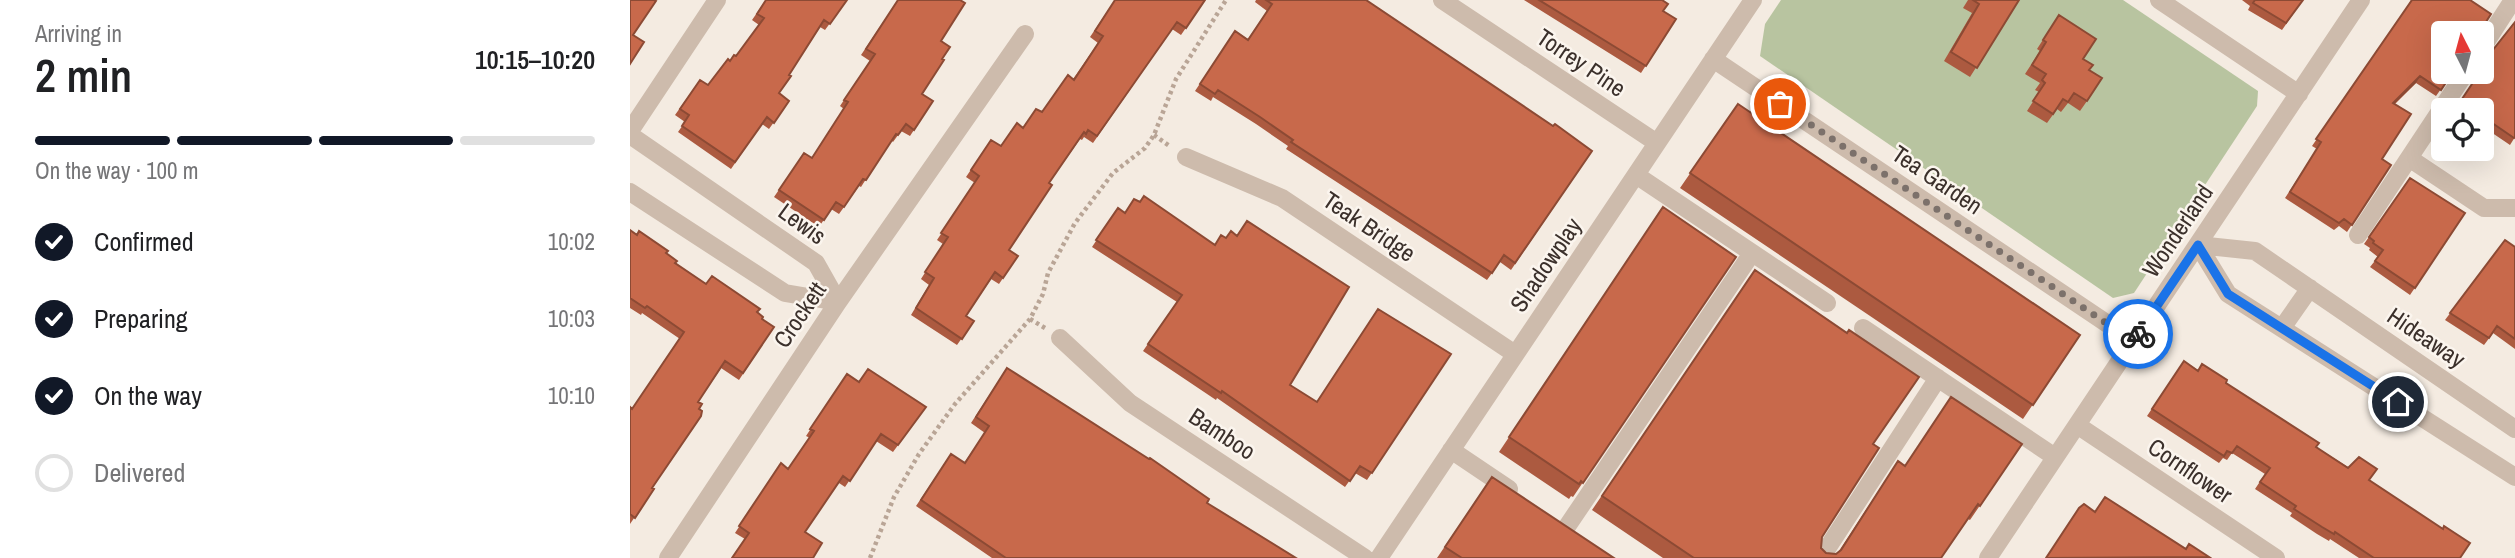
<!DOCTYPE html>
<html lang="en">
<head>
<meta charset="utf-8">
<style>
	:root { --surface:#fff; --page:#f6f6f6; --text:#202124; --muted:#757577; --line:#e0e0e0; --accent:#111827 }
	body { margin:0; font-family:"Archivo Narrow",sans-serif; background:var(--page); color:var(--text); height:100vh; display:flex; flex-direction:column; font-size:26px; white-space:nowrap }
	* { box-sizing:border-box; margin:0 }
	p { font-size:23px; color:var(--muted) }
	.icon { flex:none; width:38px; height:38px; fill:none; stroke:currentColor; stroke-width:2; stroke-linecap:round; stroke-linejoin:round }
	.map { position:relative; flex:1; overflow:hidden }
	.panel { display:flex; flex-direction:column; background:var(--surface); width:630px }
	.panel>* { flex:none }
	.needle { width:46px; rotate:354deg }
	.controls { position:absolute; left:1801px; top:21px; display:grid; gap:14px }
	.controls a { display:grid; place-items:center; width:63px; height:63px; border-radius:7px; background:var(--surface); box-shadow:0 7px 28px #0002; font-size:35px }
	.pin { position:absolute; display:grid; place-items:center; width:60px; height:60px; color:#fff; margin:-30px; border:4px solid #fff; border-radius:50%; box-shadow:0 2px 7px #0007 }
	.courier { position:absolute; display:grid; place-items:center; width:70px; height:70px; margin:-35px; border:5px solid #1a73e8; border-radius:50%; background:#fff; color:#222; box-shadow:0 2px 9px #0007 }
	.head em { font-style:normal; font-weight:600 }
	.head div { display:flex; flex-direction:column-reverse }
	.head { display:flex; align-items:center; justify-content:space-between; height:119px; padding:0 35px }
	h1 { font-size:46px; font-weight:600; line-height:52px }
	.bar { display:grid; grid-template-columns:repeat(4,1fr); gap:10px 7px; align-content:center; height:84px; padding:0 35px }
	.bar i { height:9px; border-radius:5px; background:var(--line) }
	.bar .active { background:var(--accent) }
	.bar p { grid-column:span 4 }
	ol { padding:0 35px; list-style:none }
	li { display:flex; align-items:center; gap:21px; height:77px }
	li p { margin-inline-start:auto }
	li .icon { padding:7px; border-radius:50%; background:var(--accent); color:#fff; stroke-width:4 }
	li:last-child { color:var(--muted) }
	li i { width:38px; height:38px; border:4px solid var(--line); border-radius:50% }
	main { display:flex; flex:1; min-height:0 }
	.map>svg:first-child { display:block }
	.green { fill:#b8c4a0 }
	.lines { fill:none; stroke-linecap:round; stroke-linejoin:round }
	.path { stroke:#b9a596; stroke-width:4.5; stroke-dasharray:3.5 3.5; stroke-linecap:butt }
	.minor { stroke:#cdbbac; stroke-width:18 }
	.wall { fill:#ac5a40 }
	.shaded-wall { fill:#8c4a34 }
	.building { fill:#c8694b; stroke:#8c4a34; stroke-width:2 }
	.done { stroke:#7c716b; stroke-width:7; stroke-dasharray:0 12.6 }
	.route { stroke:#1a73e8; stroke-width:9 }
	.labels { text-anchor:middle; stroke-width:5; stroke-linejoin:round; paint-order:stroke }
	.street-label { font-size:24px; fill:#3b302b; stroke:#fbf5ee }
</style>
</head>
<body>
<main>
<section class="panel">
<div class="head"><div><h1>2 min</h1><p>Arriving in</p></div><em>10:15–10:20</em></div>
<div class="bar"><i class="active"></i><i class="active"></i><i class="active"></i><i></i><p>On the way · 100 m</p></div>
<ol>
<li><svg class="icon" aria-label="check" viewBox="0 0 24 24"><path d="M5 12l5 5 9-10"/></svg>Confirmed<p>10:02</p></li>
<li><svg class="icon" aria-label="check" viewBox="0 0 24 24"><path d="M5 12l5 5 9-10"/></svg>Preparing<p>10:03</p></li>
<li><svg class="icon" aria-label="check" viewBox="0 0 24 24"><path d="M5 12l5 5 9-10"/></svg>On the way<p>10:10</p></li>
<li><i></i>Delivered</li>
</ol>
</section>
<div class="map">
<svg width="1885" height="558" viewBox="0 0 1885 558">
	<rect width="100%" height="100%" fill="#f4ebe1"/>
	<path class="green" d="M1151,0h342l135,91 -1,15 -123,187 -21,5 -353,-242 5,-32z"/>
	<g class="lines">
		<path class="path" d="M524,135l17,12
			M400,319l15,9
			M240,558l24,-61 25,-43 36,-50 75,-85 13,-25 5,-21 27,-50 38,-50 32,-25 9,-13 22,-56 50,-79"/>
		<path class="minor" d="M812,0l215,143
			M1529,0l140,94
			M1852,48l31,-48
			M1083,59l420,282
			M0,131l87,-131
			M0,135l186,128 22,39
			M556,157l96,41 233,156
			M1779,158l75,50h31
			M1006,175l191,128
			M0,192l155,101 53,9
			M1728,235l108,-163
			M1568,245l30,49 287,183
			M1568,245l57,6 260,178
			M1233,328l192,129
			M1652,328l28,-40
			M430,338l70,65 235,155
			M1447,425l199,133
			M821,450l58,39
			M936,528l186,-275
			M38,558l170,-256 187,-268
			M749,558l374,-558
			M1191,558l117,-180
			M1358,558l373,-558"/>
	</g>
	<path class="wall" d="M136,0h81l-22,30 -5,-3 -31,48 -10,18 10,8 -20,28 -7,-5 -31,45 -53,-37 7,-10 -10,-7 25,-35 8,5 22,-24 6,-5 23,-31 -7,-5z
		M268,0l43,41 1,18 -20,35 11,7 -23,35 -9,-5 -8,11 -2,-2 -30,47 -2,-1 -20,28 -8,-5 -12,18 -45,-30 30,-44 8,5 32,-49 -4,-3 30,-45 -9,-6z
		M485,0h90l-24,35 -9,-6 -79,114 -9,-6 -2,3 -2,-1 -31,44 -40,67 9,6 -19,28 -8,-5 -25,37 8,5 -17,24 -46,-30 18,-30 -8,-6 22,-35 -6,-4 38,-57 -9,-6 25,-37 10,6 41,-34 31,-33 25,-36 -8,-6z
		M626,0h110l187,126 39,25 -81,119 -11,-8 -13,18 -201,-131 2,-3 -32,-22 -43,-27 -2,4 -16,-10 40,-60 13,8 19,-28 -12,-9z
		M894,0h138l1,11 13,8 -35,54z
		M1338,0h51l-49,77 -26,-16 28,-48 -9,-5z
		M1612,0h61l-21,30 -34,-20 2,-4z
		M1781,0h59l-17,72 -17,24 -20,-13 -21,21 -13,55 9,6 -44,67 -8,-6 -5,4 -49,-32 32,-49 -5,-3 94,-136z
		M1429,15l30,55 -2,31 -7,10 -12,-8 -7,9 -4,-3 -10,14 -20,-12 12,-19 -4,-2 5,-7 -15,-9 15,-23 -3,-2z
		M1846,72h6l33,65 -5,8 -28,-19v-16h-25l-2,-1 21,-31z
		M1108,104l342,231 -57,84 -343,-231z
		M1780,178l55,35 -55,82 -40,-28 8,-10 -9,-7 1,-2 -6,-4z
		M1033,207l73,50 -163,240 -2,-1 -2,3 -70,-47z
		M488,208l172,177 27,17 134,-48 -84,126 -12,-7 -10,14 -128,-89 -1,2 -73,-49 34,-49 -85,-55z
		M0,230l36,23 9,10 31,21 51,28 5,7 12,8 -35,53 -18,-12 -23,34 -46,86 2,1 -24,35v-117l2,2 48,-70 -38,-26 -1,2 -11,-7z
		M1875,240l10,7v102l-22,-16 -9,12 -39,-25z
		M1125,270l118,174 -51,93 -1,11 5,5 10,1 3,-3 59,-90 7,5 117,-22 -52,76 -2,-1 -27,39h-278l-71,-48z
		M1554,361l14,9 28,13 90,64 53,33 91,78h-101l-29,-19 -1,2 -12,-7 -27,-18 2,-3 -37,-24 10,-15 -33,-21 -5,7 -4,-2 -4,5 -72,-47z
		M377,368l200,135 89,55h-304l-76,-52 35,-52 13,9 21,-30 -14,-10z
		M217,374l12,8 67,25 -33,45 -17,-11 -31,46 -6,-4 -94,56 -10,-6 46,-70 7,6 22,-31 -4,-2z
		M862,477l122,81h-177z"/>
	<path class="shaded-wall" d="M1790,76l-4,7 -28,27 5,-7z"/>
	<path class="building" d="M0,0h24l2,1 -23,34 11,7 -14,22z
		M136,0h81l-17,24 -6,-4 -35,55 2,1 -12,17 10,8 -15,22 -7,-6 -32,45 -53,-36 7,-11 -9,-6 20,-29 8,5 20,-26 2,2 4,-6 2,1 28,-38 -7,-4z
		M268,0h62l5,3 -24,38 9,6 -8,12 2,1 -22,34 11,7 -19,29 -8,-6 -8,11 -2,-1 -30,46 -3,-1 -19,28 -8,-5 -12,18 -45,-30 25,-37 8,5 36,-56 -4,-2 31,-46 -9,-5z
		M485,0h90l-19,28 -9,-6 -80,114 -9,-6 -2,4 -2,-2 -35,51 3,2 -43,65 9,6 -15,22 -8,-6 -29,44 8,5 -12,18 -46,-31 18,-30 -9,-6 23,-35 -7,-4 38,-57 -8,-6 20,-30 10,6 16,-23 6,5 13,-19 6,3 26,-37 6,5 29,-44 -8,-5z
		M636,0h100l187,126 2,-2 37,27 -77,112 -11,-8 -12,18 -201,-131 2,-2 -33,-23 -42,-27 -3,4 -15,-10 35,-53 13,9 24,-36z
		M909,0h123l6,4 -5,7 13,8 -30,47z
		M1343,0h46l-42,68 -26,-16 28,-48z
		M1625,0h48l-17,23 -33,-20z
		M1782,0h58l21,14 -12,19h-36v39h10l-12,18 -21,-14 -27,27 18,11 -29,45 9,6 -39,60 -8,-6 -5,4 -49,-31 31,-50 -5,-3z
		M1429,15l37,24 -13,20 10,6 -4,5 13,8 -15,23 -13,-8 -6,9 -5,-3 -10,15 -20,-13 12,-18 -3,-3 4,-6 -14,-9 14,-23 -3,-2z
		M1885,22v115l-1,1 -32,-22v-6h-10l-12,-8 20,-30h2v-21h10z
		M1108,104l342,231 -47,70 -343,-232z
		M1780,178l55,35 -50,75 -40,-27 8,-11 -10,-7 1,-2 -5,-4z
		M514,196l71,49 6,-10 5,3 5,-7 6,5 10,-15 102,66 -59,98 27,17 61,-93 73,45 -79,119 -12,-7 -10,15 -128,-90 -1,2 -73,-49 34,-49 -86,-55 22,-32 7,5 9,-14 6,3z
		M1033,207l73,50 -153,226 -2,-2 -2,3 -70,-47z
		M0,230l7,5 2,-4 29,20 -2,2 11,8 -2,2 31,21 6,-8 48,33 -3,3 6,5 -1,2 12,8 -31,46 -18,-12 -27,41 4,2 -3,5 3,2 -1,5 -49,72 2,1 -19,29 -5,-4v-107l2,2 52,-77 -37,-26 -2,2 -15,-10z
		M1875,240l10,7v92l-18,-13 -8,12 -39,-25z
		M1125,270l92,63 2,-3 70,47 -46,67 6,4 -57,89 -1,11 5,5 10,1 5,-4 57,-89 7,5 46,-69 71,47 -42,62 -2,-2 -37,54h-247l-92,-62z
		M1554,361l14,10 4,-7 25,16 -1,3 93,60 -3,4 32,21 11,-11 18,12 -8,11 74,49 1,-3 26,17 -10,15h-86l-39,-26 -1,2 -12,-7 -28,-18 2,-3 -36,-24 10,-14 -33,-22 -5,7 -5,-2 -3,5 -72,-47z
		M377,368l142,91 1,-1 59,41 -2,4 89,55h-290l-85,-58 30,-46 14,9 24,-37 -13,-9z
		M238,369l58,38 -28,38 -17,-11 -31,47 -7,-5 -38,56 17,11 -9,15h-81l17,-25 -10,-7 42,-63 7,6 26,-38 -4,-2 37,-55 12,8z
		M862,477l122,81h-152l-17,-11z
		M1475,497l81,52 3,-5 20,13 -163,1 33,-50 5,-4 11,8z"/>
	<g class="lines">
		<path class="done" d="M1150,104l353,237 5,-7"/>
		<path class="route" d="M1508,334l60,-89 30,49 170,108"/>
	</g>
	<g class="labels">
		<g class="street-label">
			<text transform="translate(951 63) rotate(34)" y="8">Torrey Pine</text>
			<text transform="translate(1307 180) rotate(34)" y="8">Tea Garden</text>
			<text transform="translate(172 224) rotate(36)" y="8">Lewis</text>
			<text transform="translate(739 227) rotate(34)" y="8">Teak Bridge</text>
			<text transform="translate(1548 231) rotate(-56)" y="8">Wonderland</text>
			<text transform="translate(916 265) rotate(-56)" y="8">Shadowplay</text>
			<text transform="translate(170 315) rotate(-56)" y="8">Crockett</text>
			<text transform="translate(1796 338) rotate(34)" y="8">Hideaway</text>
			<text transform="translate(592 434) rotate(33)" y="8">Bamboo</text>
			<text transform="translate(1560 471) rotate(34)" y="8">Cornflower</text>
		</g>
	</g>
</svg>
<div class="controls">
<a><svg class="needle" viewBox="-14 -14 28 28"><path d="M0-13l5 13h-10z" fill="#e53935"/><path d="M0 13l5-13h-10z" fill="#757577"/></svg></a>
<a><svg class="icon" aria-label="locate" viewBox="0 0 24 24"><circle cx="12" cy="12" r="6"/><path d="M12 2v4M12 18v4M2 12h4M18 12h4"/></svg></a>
</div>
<div class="pin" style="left:1150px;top:104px;background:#ea580c"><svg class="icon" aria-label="bag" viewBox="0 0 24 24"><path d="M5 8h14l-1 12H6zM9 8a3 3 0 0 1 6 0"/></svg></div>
<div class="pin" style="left:1768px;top:402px;background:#1f2937"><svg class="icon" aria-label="home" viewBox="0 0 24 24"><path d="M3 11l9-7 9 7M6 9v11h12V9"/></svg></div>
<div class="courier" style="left:1508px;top:334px"><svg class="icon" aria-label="bike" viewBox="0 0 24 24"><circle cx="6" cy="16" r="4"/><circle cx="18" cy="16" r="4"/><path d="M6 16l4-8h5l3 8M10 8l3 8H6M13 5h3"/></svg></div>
</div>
</main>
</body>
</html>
